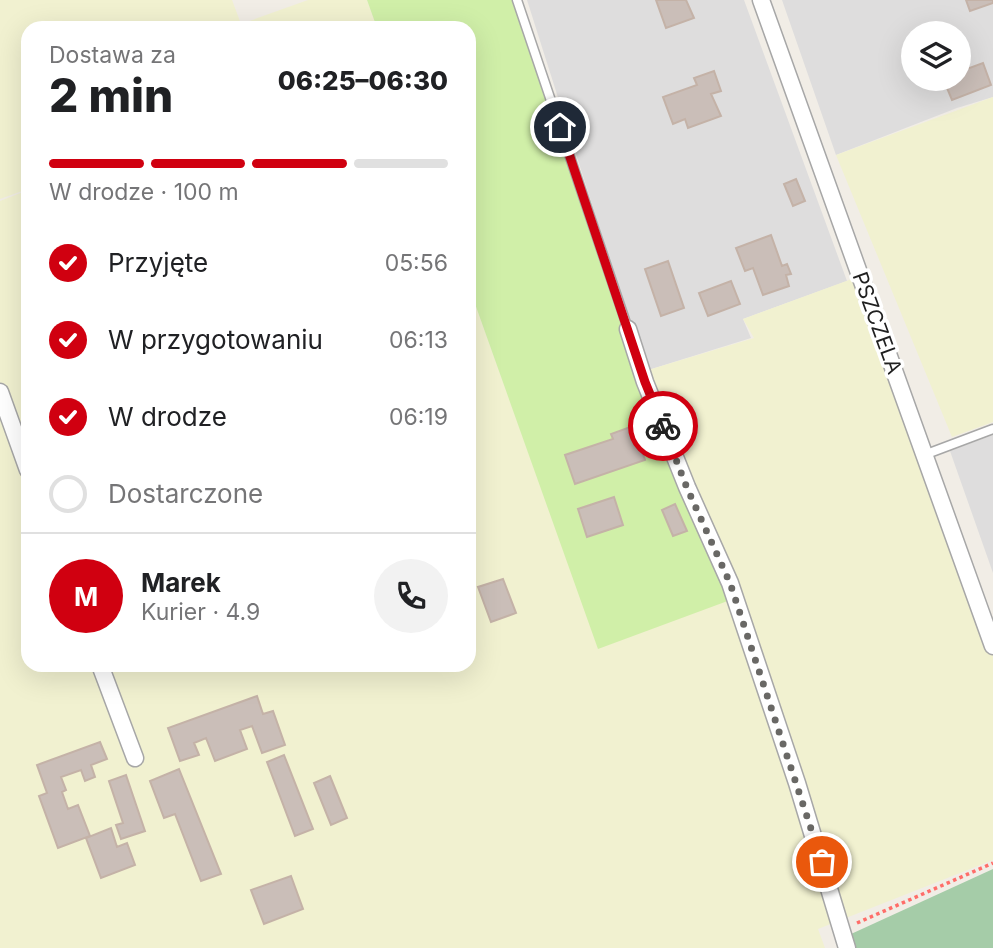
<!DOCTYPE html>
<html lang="pl">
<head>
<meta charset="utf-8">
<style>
	:root { --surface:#fff; --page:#f2f2f2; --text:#202124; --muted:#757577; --line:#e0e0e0; --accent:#d00010 }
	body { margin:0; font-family:Inter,sans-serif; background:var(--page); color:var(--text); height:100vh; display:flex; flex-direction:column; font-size:26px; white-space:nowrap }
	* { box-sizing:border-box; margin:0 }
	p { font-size:23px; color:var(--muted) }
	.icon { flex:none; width:38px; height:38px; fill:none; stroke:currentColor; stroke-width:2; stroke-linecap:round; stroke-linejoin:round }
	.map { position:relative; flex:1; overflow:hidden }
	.side { position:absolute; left:21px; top:21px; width:455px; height:651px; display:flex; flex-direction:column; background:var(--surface); border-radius:21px; box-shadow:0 7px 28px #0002 }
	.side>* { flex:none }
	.fabs { position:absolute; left:901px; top:21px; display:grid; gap:14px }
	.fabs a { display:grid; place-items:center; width:70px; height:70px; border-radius:50%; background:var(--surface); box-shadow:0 7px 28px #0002; font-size:35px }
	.pin { position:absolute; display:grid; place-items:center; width:60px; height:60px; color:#fff; margin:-30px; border:4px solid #fff; border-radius:50%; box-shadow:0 2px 7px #0007 }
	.courier { position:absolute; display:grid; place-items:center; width:70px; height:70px; margin:-35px; border:5px solid #d00010; border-radius:50%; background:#fff; color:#222; box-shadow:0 2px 9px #0007 }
	.headline em { font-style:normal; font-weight:800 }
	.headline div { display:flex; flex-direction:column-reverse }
	.headline { display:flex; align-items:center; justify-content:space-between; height:119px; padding:0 28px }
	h1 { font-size:46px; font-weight:800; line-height:52px }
	.bar { display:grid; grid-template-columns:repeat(4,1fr); gap:10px 7px; align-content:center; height:84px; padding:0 28px }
	.bar i { height:9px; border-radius:5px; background:var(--line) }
	.bar .selected { background:var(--accent) }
	.bar p { grid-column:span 4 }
	.line { display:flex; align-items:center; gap:18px; padding:0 28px; border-top:2px solid var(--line) }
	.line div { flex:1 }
	.round { display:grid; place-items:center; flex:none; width:74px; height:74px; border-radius:37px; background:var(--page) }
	ol { padding:0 28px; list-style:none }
	li { display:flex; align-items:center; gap:21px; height:77px }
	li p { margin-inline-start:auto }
	li .icon { padding:7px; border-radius:50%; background:var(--accent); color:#fff; stroke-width:4 }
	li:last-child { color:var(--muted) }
	li i { width:38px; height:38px; border:4px solid var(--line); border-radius:50% }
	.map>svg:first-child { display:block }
	.residential { fill:#dedddd; fill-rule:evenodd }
	.farmland { fill:#f1f1d0 }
	.grass { fill:#d0efa8 }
	.cemetery { fill:#a5cca8 }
	.building { fill:#cabeb8; stroke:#c4b2a7; stroke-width:2 }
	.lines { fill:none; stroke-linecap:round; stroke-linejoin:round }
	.service-casing { stroke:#a7a7a7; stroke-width:11 }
	.minor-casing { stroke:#a7a7a7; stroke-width:19 }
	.path { stroke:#ff6d69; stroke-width:3.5; stroke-dasharray:3.5 3.5; stroke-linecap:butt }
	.service { stroke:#fff; stroke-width:8 }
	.minor { stroke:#fff; stroke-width:16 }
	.done { stroke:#696865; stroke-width:7; stroke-dasharray:0 12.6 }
	.route { stroke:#d00010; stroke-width:9 }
	.labels { text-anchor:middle; stroke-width:7; stroke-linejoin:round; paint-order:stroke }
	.street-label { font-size:21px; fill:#202020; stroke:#fff }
</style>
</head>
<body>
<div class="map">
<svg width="993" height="948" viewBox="0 0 993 948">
	<rect width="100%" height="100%" fill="#f1ede6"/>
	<path class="residential" d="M527,0h217l103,281 -104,38 8,19 -106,33z
		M782,0h211v97l-36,11 -121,47zM914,33h45v46h-45z
		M993,435v138l-43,-122z"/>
	<path class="farmland" d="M0,0h232l9,24 67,-24h59l10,28h-349v161l-28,10z
		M993,97v325l-41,15 -116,-282z
		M28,190v475h441v-378l130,362 46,-278 109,-33 -11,-19 117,-43 133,368v216l-175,69 7,19h-825v-747z"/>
	<path class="grass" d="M367,0h145l133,371 88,228 -135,50 -129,-362v-259h-92z"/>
	<path class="cemetery" d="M993,869v79h-137l-5,-14z"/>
	<path class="building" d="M656,0h30l8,18 -28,10z
		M966,0h27v3l-23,8z
		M964,43l5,14 -6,2 4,10 16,-6 8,22 -39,15 -7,-17 -3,1 -2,-5h19v-34z
		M714,71l7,20 -10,3 10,22 -33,12 -3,-9 -12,5 -10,-27 34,-12 -3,-7z
		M796,179l9,22 -12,5 -9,-22z
		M771,235l11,31 5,-2 4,10 -5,1 3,11 -26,9 -10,-27 -8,3 -9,-23z
		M668,261l16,47 -23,8 -16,-47z
		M731,281l9,23 -32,12 -9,-23z
		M633,426l12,34 -70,24 -10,-29 48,-16 -2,-5z
		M614,497l9,28 -36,12 -9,-28z
		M675,504l12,27 -14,5 -11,-26z
		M503,579l13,34 -25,9 -13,-35z
		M257,696l6,18 10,-3 12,34 -23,8 -10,-27 -12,4 7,19 -32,12 -9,-23 -12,5 5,12 -19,6 -12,-33z
		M100,742l7,17 -16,6 4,12 -10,4 -4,-11 -20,7 5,13 -4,2 6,17 10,-4 12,31 -32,12 -19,-52 8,-3 -10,-28z
		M284,755l29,74 -18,7 -28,-74z
		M179,769l42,105 -20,7 -26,-67 -11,4 -14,-37z
		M126,775l19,56 -24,8 -5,-14 7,-2 -14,-42z
		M330,776l17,42 -16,7 -17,-42z
		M111,828l6,19 10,-4 8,22 -34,13 -15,-40z
		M291,876l12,33 -39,15 -13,-34z"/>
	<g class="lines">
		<g class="service-casing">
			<path id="service" d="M517,0l111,329
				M924,455l69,-26"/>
		</g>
		<g class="minor-casing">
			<path id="minor" d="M761,0l232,646
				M628,329l17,53 42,105 43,96 67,200 50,165
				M0,392l28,78
				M100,665l35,93"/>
		</g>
		<path class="path" d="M857,923l136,-60"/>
		<use href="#service" class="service"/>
		<use href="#minor" class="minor"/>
	</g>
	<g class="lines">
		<path class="done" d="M663,426l24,62 43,95 92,279"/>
		<path class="route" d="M560,127l85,255 18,44"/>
	</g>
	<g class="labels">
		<g class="street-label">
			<text transform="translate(877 323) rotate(70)" y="7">PSZCZELA</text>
		</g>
	</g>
</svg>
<div class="fabs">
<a><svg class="icon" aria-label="layers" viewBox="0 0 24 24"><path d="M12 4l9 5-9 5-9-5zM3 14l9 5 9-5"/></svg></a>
</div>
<div class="pin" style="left:822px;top:862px;background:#ea580c"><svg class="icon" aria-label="bag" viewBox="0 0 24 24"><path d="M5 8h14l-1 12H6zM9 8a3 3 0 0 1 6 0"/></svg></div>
<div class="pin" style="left:560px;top:127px;background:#1f2937"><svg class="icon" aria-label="home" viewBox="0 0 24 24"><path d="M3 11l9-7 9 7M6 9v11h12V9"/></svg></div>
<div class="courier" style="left:663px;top:426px"><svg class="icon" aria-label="bike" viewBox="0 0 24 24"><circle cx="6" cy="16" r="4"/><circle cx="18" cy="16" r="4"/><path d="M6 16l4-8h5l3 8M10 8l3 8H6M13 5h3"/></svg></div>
<section class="side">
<div class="headline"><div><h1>2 min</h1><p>Dostawa za</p></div><em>06:25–06:30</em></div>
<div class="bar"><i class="selected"></i><i class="selected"></i><i class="selected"></i><i></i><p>W drodze · 100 m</p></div>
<ol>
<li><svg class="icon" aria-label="check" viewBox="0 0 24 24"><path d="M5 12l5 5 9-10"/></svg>Przyjęte<p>05:56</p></li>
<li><svg class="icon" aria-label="check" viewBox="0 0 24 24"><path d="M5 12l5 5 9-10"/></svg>W przygotowaniu<p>06:13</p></li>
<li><svg class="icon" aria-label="check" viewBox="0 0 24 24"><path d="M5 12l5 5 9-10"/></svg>W drodze<p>06:19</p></li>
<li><i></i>Dostarczone</li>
</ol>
<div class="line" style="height:126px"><b class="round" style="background:var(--accent);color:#fff">M</b><div><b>Marek</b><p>Kurier · 4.9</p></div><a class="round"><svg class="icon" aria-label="phone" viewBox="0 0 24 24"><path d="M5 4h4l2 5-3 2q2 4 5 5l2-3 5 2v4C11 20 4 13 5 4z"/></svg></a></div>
</section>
</div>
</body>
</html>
